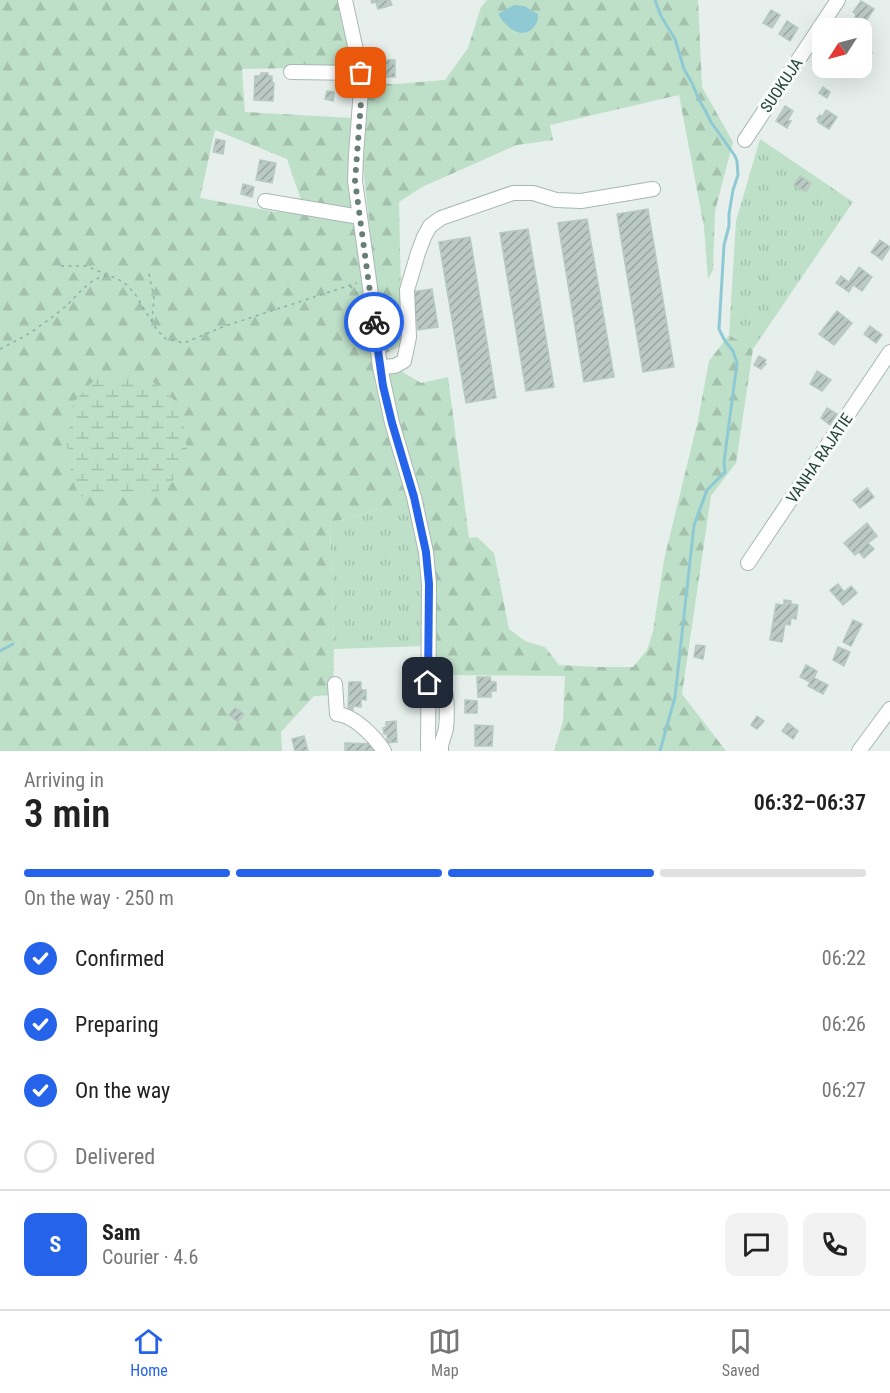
<!DOCTYPE html>
<html lang="en">
<head>
<meta charset="utf-8">
<style>
	:root { --surface:#fff; --page:#f2f2f2; --text:#222; --muted:#767676; --line:#e0e0e0; --accent:#2563eb }
	body { margin:0; font-family:"Roboto Condensed",sans-serif; background:var(--page); color:var(--text); height:100vh; display:flex; flex-direction:column; font-size:22px; white-space:nowrap }
	* { box-sizing:border-box; margin:0 }
	p { font-size:20px; color:var(--muted) }
	.icon { flex:none; width:33px; height:33px; fill:none; stroke:currentColor; stroke-width:2; stroke-linecap:round; stroke-linejoin:round }
	.map { position:relative; height:751px; overflow:hidden }
	.side { display:flex; flex-direction:column; background:var(--surface); flex:1 }
	.side>* { flex:none }
	.needle { width:39px; rotate:234deg }
	.fabs { position:absolute; left:812px; top:18px; display:grid; gap:12px }
	.fabs a { display:grid; place-items:center; width:60px; height:60px; border-radius:12px; background:var(--surface); box-shadow:0 6px 24px #0002; font-size:30px }
	.pin { position:absolute; display:grid; place-items:center; width:51px; height:51px; color:#fff; margin:-26px; border-radius:12px; box-shadow:0 3px 9px #0006 }
	.courier { position:absolute; display:grid; place-items:center; width:60px; height:60px; margin:-30px; border:4px solid #2563eb; border-radius:50%; background:#fff; color:#222; box-shadow:0 2px 8px #0007 }
	.overview em { font-style:normal; font-weight:600 }
	.overview div { display:flex; flex-direction:column-reverse }
	.overview { display:flex; align-items:center; justify-content:space-between; height:102px; padding:0 24px }
	h1 { font-size:39px; font-weight:600; line-height:45px }
	.bar { display:grid; grid-template-columns:repeat(4,1fr); gap:9px 6px; align-content:center; height:72px; padding:0 24px }
	.bar i { height:8px; border-radius:4px; background:var(--line) }
	.bar .on { background:var(--accent) }
	.bar p { grid-column:span 4 }
	.line { display:flex; align-items:center; gap:15px; padding:0 24px; border-top:2px solid var(--line) }
	.line div { flex:1 }
	.round { display:grid; place-items:center; flex:none; width:63px; height:63px; border-radius:12px; background:var(--page) }
	ol { padding:0 24px; list-style:none }
	li { display:flex; align-items:center; gap:18px; height:66px }
	li p { margin-inline-start:auto }
	li .icon { padding:6px; border-radius:50%; background:var(--accent); color:#fff; stroke-width:4 }
	li:last-child { color:var(--muted) }
	li i { width:33px; height:33px; border:3px solid var(--line); border-radius:50% }
	.dock { display:flex; justify-content:space-around; align-items:center; height:84px; border-top:2px solid var(--line); background:var(--surface); font-size:16px; color:var(--muted) }
	.dock a { display:grid; justify-items:center; gap:3px }
	.dock .on { color:var(--accent) }
	.map>svg:first-child { display:block }
	.grass { fill:url(#grass-tufts) }
	.forest { fill:url(#forest-firs) }
	.wetland { fill:url(#wetland-marsh) }
	.water { fill:#8ec9d4 }
	.lines { fill:none; stroke-linecap:round; stroke-linejoin:round }
	.stream { stroke:#8ec9d4; stroke-width:3 }
	.building { fill:url(#building-hatch); stroke:#b8c9c2; stroke-width:1.5 }
	.minor-casing { stroke:#a8b8b2; stroke-width:16 }
	.path { stroke:#86b3a5; stroke-width:1.5; stroke-dasharray:3 4.5; stroke-linecap:butt }
	.minor { stroke:#fff; stroke-width:14 }
	.done { stroke:#687f78; stroke-width:6; stroke-dasharray:0 10.8 }
	.route { stroke:#2563eb; stroke-width:8 }
	.labels { text-anchor:middle; stroke-width:6; stroke-linejoin:round; paint-order:stroke }
	.street-label { font-size:16px; fill:#24423a; stroke:#f7fbf9 }
</style>
</head>
<body>
<div class="map">
<svg width="890" height="751" viewBox="0 0 890 751">
	<defs>
		<pattern id="grass-tufts" width="24" height="20" patternUnits="userSpaceOnUse" patternTransform="scale(1.5)"><rect width="24" height="20" fill="#bfe0c8"/><path d="M3 7l-1-3M5 7V3M7 7l1-3M15 17l-1-3M17 17v-4M19 17l1-3" fill="none" stroke="#a4c1ad"/></pattern>
		<pattern id="forest-firs" width="22" height="20" patternUnits="userSpaceOnUse" patternTransform="scale(1.5)"><rect width="22" height="20" fill="#bfe0c8"/><path d="M5 1l3.5 6h-7zM16 11l3.5 6h-7z" fill="#a4c1ad"/></pattern>
		<pattern id="wetland-marsh" width="20" height="14" patternUnits="userSpaceOnUse" patternTransform="scale(1.5)"><rect width="20" height="14" fill="#bfe0c8"/><path d="M1 5h8M5 5V1M11 12h8M15 12V8" fill="none" stroke="#a4c1ad"/></pattern>
		<pattern id="building-hatch" width="6" height="6" patternUnits="userSpaceOnUse" patternTransform="scale(1.5)"><rect width="6" height="6" fill="#bbcac4"/><path d="M-1 1l2-2M0 6l6-6M5 7l2-2" fill="none" stroke="#98a6a0"/></pattern>
	</defs>
	<rect width="100%" height="100%" fill="#e6efeb"/>
	<path class="grass" d="M760,139l93,63 -100,147 -24,-14 7,-114z
		M408,501l9,31 7,51 -1,63 -89,3 -4,-126z"/>
	<path class="forest" d="M0,0h337l15,67 -110,2 3,43 108,6 -4,39 5,56 -52,-10 -15,-44 -72,-29 -15,68 76,14 23,-3 57,11 19,164 12,50 21,67 -78,22 4,126 -1,46 -19,1 -33,36 1,19h-282z
		M487,0h211l4,87 31,55 -18,69 -2,59 -5,9 -4,-52 -25,-132 -129,30 3,15 -36,5 -95,42 -23,15 3,143 -18,9 -22,-195 7,-76 26,1 50,-4 23,-32 13,-41z
		M729,335l24,14 -17,114 -25,33 -29,198 44,57h-172l9,-30 2,-45 -130,-1v-85l-46,-200 -2,-18 14,-1 20,12 27,-6 21,161 8,-1 17,16 15,76 16,12 20,6 14,18 38,2h36l14,-17 6,-19 11,-71 34,-140 11,-59z"/>
	<path class="wetland" d="M146,376l34,29 8,50 -17,29 -19,10 -51,-2 -13,4 -8,1 -8,-18 -5,-34 6,-42 24,-26z"/>
	<path class="water" d="M514,5l10,1 14,8c0,7 -1,9 -5,14 -12,13 -29,-3 -35,-14z"/>
	<g class="lines">
		<path class="stream" d="M655,0l6,16 14,23 9,30 8,14 7,17 6,10 6,12 24,34 2,5 1,14 -5,15 -4,24v12l-5,19 -5,84 6,12 8,10 4,12 -13,99 1,10 -18,18 -13,35 -19,172 -15,54
			M0,651l13,-7"/>
	</g>
	<path class="building" d="M371,0h19l2,5 -14,4 -2,-7 -4,1z
		M861,1l13,8 -8,12 -4,-3 -2,2 -5,-3 1,-3 -3,-2z
		M771,10l9,5 -8,13 -9,-5z
		M787,21l11,7 -8,13 -11,-7z
		M865,49l7,4 -8,12 -3,-2v-9z
		M384,60h11v17h-12z
		M261,73h7v3h4v7h2l-1,18 -19,-1 1,-24h5z
		M823,87l7,5 -3,6 -8,-5z
		M327,91l7,1 -1,9 -8,-2z
		M785,106l8,5 -5,9 3,1 -4,7 -11,-7z
		M826,110l11,7 -8,12 -11,-7 1,-1 -2,-2 3,-4 2,2z
		M216,139l9,2 -2,13 -10,-2z
		M260,160l16,3 -4,20 -16,-3z
		M800,176l11,7 -5,9 -12,-7z
		M243,184l11,3 -2,10 -11,-3z
		M648,209l26,158 -31,5 -26,-158z
		M587,219l27,158 -30,5 -26,-159z
		M528,229l26,158 -28,4 -26,-158z
		M470,237l26,161 -30,5 -27,-161z
		M880,240l10,7 -8,13 -11,-8z
		M859,267l13,10 -10,14 -9,-6 -4,7 -13,-9 5,-7 8,6z
		M432,289l6,38 -20,3 -6,-38z
		M837,311l15,12 -18,22 -15,-11z
		M870,326l12,9 -6,8 -12,-9z
		M759,356l7,4 -2,3 2,1 -5,5 -7,-4z
		M817,371l14,9 -9,11 -12,-7z
		M827,408l10,6 -7,11 -9,-7z
		M867,488l7,9 -14,11 -7,-8z
		M867,523l10,13 -9,7 6,6 -10,9 -5,-6 -4,3 -11,-12z
		M838,584l6,8 7,-6 6,7 -14,12 -13,-15z
		M784,600l7,1v3l7,1 -2,14 -5,-1 -1,7 -5,-1 -3,18 -12,-2 6,-36 8,1z
		M853,620l9,4 -11,22 -8,-4z
		M696,645l9,1 -2,13 -9,-2z
		M838,647l12,5 -6,14 -11,-6z
		M806,665l11,6 -3,7 14,7 -5,9 -15,-8 2,-4 -10,-5z
		M477,677h13l1,5h5v9h-5v6h-13z
		M349,682h12v8h5v10l-5,-1v8l-8,-1v4h-5z
		M465,700l12,1v12h-12z
		M235,708l9,6 -6,8 -9,-7z
		M757,716l7,5 -7,8 -6,-4z
		M396,721l1,21 -10,1v-9h-3l-1,-6 3,-1v-5z
		M788,723l10,8 -5,8 -11,-8z
		M475,725l18,1 -1,20h-17z
		M304,736l4,15h-13l-3,-12z
		M345,743l30,1v7h-30z"/>
	<g class="lines">
		<g class="minor-casing">
			<path id="minor" d="M345,0l16,73v16l-5,66 -1,26 14,99 11,87 12,56 22,74 12,55 3,32 -1,167
				M291,72l70,1
				M745,140l93,-140
				M265,201l95,16
				M380,367l15,-1 9,-5 5,-24 -2,-47 11,-37 6,-16 6,-11 11,-8 72,-25h20l23,7 25,1 72,-12
				M748,563l142,-211
				M428,683c4,1 11,0 14,2 6,4 5,36 4,43 -1,8 -6,14 -5,23
				M335,684l2,30c17,1 38,23 47,37
				M859,751l31,-42"/>
		</g>
		<path class="path" d="M61,266h25l32,13 9,6 8,9 22,36 9,9 18,4 41,-17 132,-43
			M149,274l5,24 -2,24
			M350,286l9,9
			M0,349c13,-7 25,-12 37,-21 10,-7 21,-15 30,-23 12,-11 23,-28 41,-29"/>
		<use href="#minor" class="minor"/>
	</g>
	<g class="lines">
		<path class="done" d="M361,73l1,16 -7,92 19,141"/>
		<path class="route" d="M374,322l9,64 9,37 22,74 12,55 3,32 -1,99"/>
	</g>
	<g class="labels">
		<g class="street-label">
			<text transform="translate(781 85) rotate(-56)" y="6">SUOKUJA</text>
			<text transform="translate(819 458) rotate(-56)" y="6">VANHA RAJATIE</text>
		</g>
	</g>
</svg>
<div class="fabs">
<a><svg class="needle" viewBox="-14 -14 28 28"><path d="M0-13l5 13h-10z" fill="#e53935"/><path d="M0 13l5-13h-10z" fill="#767676"/></svg></a>
</div>
<div class="pin" style="left:361px;top:73px;background:#ea580c"><svg class="icon" aria-label="bag" viewBox="0 0 24 24"><path d="M5 8h14l-1 12H6zM9 8a3 3 0 0 1 6 0"/></svg></div>
<div class="pin" style="left:428px;top:683px;background:#1f2937"><svg class="icon" aria-label="home" viewBox="0 0 24 24"><path d="M3 11l9-7 9 7M6 9v11h12V9"/></svg></div>
<div class="courier" style="left:374px;top:322px"><svg class="icon" aria-label="bike" viewBox="0 0 24 24"><circle cx="6" cy="16" r="4"/><circle cx="18" cy="16" r="4"/><path d="M6 16l4-8h5l3 8M10 8l3 8H6M13 5h3"/></svg></div>
</div>
<section class="side">
<div class="overview"><div><h1>3 min</h1><p>Arriving in</p></div><em>06:32–06:37</em></div>
<div class="bar"><i class="on"></i><i class="on"></i><i class="on"></i><i></i><p>On the way · 250 m</p></div>
<ol>
<li><svg class="icon" aria-label="check" viewBox="0 0 24 24"><path d="M5 12l5 5 9-10"/></svg>Confirmed<p>06:22</p></li>
<li><svg class="icon" aria-label="check" viewBox="0 0 24 24"><path d="M5 12l5 5 9-10"/></svg>Preparing<p>06:26</p></li>
<li><svg class="icon" aria-label="check" viewBox="0 0 24 24"><path d="M5 12l5 5 9-10"/></svg>On the way<p>06:27</p></li>
<li><i></i>Delivered</li>
</ol>
<div class="line" style="height:108px"><b class="round" style="background:var(--accent);color:#fff">S</b><div><b>Sam</b><p>Courier · 4.6</p></div><a class="round"><svg class="icon" aria-label="chat" viewBox="0 0 24 24"><path d="M4 5h16v11H9l-5 4z"/></svg></a><a class="round"><svg class="icon" aria-label="phone" viewBox="0 0 24 24"><path d="M5 4h4l2 5-3 2q2 4 5 5l2-3 5 2v4C11 20 4 13 5 4z"/></svg></a></div>
</section>
<nav class="dock">
<a class="on"><svg class="icon" aria-label="home" viewBox="0 0 24 24"><path d="M3 11l9-7 9 7M6 9v11h12V9"/></svg>Home</a>
<a><svg class="icon" aria-label="map" viewBox="0 0 24 24"><path d="M3 6l6-2 6 2 6-2v14l-6 2-6-2-6 2zM9 4v14M15 6v14"/></svg>Map</a>
<a><svg class="icon" aria-label="saved" viewBox="0 0 24 24"><path d="M7 4h10v16l-5-4-5 4z"/></svg>Saved</a>
</nav>
</body>
</html>
